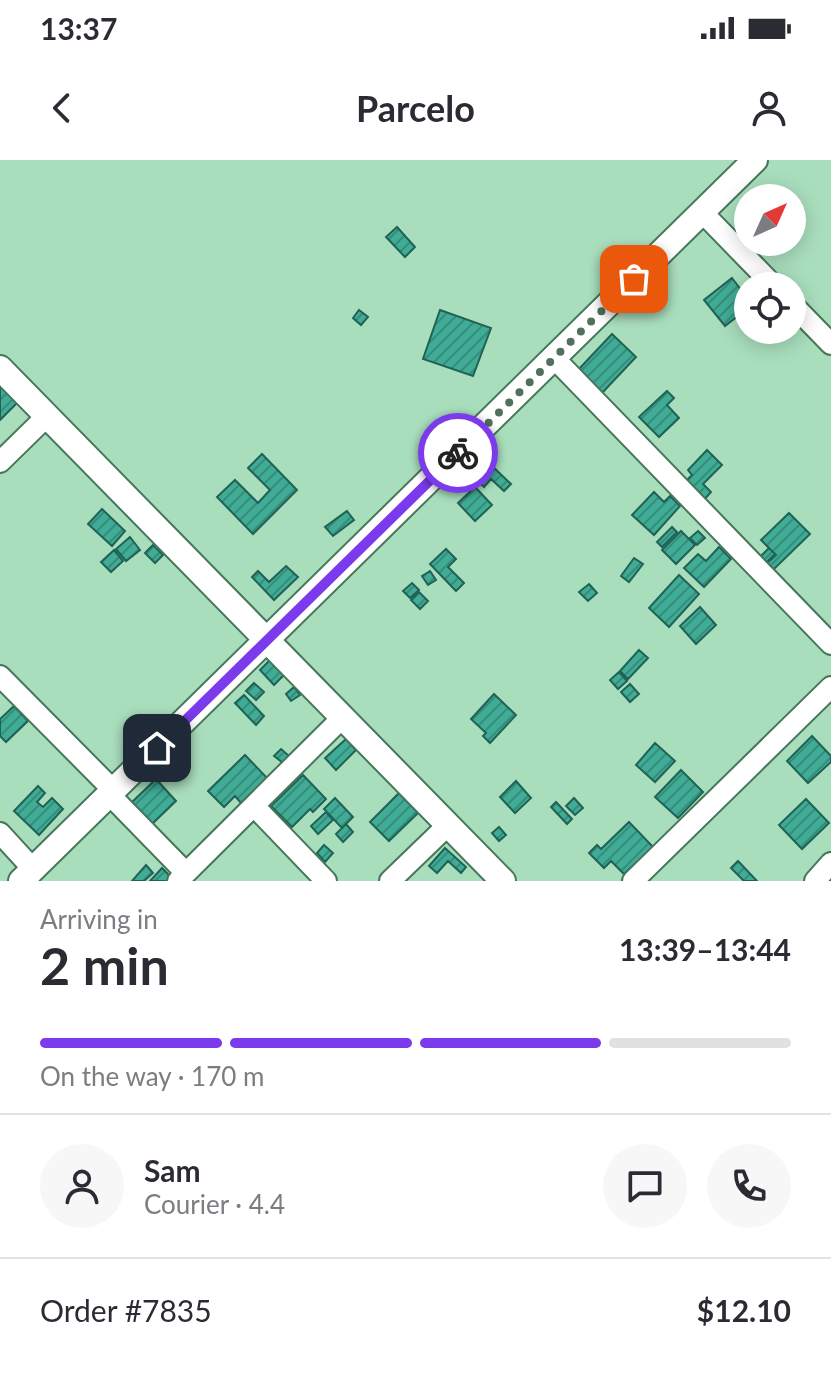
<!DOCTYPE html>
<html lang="en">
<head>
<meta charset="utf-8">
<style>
	:root { --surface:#fff; --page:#f7f7f7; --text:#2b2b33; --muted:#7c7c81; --line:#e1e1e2; --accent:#7c3aed }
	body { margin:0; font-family:Lato,sans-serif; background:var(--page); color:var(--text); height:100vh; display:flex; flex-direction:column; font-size:30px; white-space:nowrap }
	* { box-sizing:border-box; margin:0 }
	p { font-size:26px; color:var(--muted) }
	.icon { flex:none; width:44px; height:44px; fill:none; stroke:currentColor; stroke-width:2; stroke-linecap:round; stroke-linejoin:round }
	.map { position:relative; height:721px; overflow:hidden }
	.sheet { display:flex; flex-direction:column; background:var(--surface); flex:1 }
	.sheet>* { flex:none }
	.needle { width:52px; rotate:45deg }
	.tools { position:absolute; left:734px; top:24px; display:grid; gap:16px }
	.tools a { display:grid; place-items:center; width:72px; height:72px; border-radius:50%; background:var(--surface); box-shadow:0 4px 20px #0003; font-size:40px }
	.pin { position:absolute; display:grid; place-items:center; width:68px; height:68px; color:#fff; margin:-34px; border-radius:16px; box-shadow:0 4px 12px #0006 }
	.courier { position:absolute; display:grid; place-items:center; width:80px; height:80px; margin:-40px; border:6px solid #7c3aed; border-radius:50%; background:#fff; color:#222; box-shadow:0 2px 10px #0007 }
	.headline em { font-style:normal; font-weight:700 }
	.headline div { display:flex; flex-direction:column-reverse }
	.headline { display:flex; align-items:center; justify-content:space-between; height:136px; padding:0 40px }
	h1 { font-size:52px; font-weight:700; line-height:60px }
	.bar { display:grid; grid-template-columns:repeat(4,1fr); gap:12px 8px; align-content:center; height:96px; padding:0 40px }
	.bar i { height:10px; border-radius:6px; background:var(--line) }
	.bar .on { background:var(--accent) }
	.bar p { grid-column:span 4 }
	.line { display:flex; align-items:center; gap:20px; padding:0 40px; border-top:2px solid var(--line) }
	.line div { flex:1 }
	.round { display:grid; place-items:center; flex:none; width:84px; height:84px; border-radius:42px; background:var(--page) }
	.status { display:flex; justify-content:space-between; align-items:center; height:56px; padding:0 40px; background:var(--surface); direction:ltr }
	.status svg { height:22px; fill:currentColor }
	header { display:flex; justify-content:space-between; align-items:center; height:104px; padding:0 40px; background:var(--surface); font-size:36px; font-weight:700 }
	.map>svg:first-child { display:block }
	.building { fill:url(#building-hatch); stroke:#206356; stroke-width:2 }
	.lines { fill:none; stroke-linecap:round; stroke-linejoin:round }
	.minor-casing { stroke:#46775a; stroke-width:24 }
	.tertiary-casing { stroke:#46775a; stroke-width:28 }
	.minor { stroke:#fff; stroke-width:20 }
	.tertiary { stroke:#fff; stroke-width:24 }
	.done { stroke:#51715d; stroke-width:8; stroke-dasharray:0 14.4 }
	.route { stroke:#7c3aed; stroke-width:10 }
</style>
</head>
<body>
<div class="status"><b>13:37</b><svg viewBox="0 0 49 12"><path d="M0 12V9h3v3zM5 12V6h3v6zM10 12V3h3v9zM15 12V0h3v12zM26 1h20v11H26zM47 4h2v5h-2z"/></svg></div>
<header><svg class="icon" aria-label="back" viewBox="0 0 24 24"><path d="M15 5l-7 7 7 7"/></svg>Parcelo<svg class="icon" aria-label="person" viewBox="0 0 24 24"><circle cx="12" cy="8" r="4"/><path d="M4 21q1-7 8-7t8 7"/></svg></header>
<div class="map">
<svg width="831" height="721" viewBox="0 0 831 721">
	<defs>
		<pattern id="building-hatch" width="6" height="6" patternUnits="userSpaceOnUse" patternTransform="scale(2)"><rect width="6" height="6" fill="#40ac96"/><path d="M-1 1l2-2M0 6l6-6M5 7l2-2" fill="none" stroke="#358d7b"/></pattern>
	</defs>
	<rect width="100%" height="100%" fill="#a9debd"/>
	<path class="building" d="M397,67l18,20 -10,10 -19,-20z
		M732,118l16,21v9l-23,18 -21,-26z
		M359,150l9,7 -7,8 -8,-7z
		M440,150l51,18 -18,48 -50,-17z
		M612,174l24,23 -34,36 -24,-23z
		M0,220l20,20 -20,20z
		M667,231l7,7 -7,7 12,13 -20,19 -20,-20z
		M707,290l15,15 -19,19 8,8 -8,9 -19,-18 8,-8 -4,-5z
		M262,294l35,36 -44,44 -36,-37 18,-17 23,23 12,-13 -22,-22z
		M478,294l6,6 -12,12 -6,-6z
		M489,303l22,21 -7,7 -13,-12 -7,8 -9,-9z
		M475,327l17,18 -17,16 -17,-18z
		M654,332l10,10 6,-6 10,10 -26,29 -22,-20z
		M102,349l23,22 -13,15 -24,-22z
		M347,351l7,9 -21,16 -8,-9z
		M789,353l21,21 -37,36 -7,-6 10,-9 -15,-15z
		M672,367l5,5 -15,15 -5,-5z
		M681,371l14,14 -19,19 -14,-14z
		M698,371l7,7 -8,7 -7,-7z
		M130,377l10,13 -14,11 -10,-12z
		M153,385l10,10 -8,8 -10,-10z
		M719,387l12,12 -27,28 -20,-19 14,-14 8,7z
		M769,388l6,6 -9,9 -6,-6z
		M446,389l10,10 -8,8 16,16 -8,8 -26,-27z
		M114,390l9,11 -12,11 -10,-10z
		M634,398l9,6 -14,18 -8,-6z
		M286,406l12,11 -24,23 -22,-23 6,-6 11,11z
		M430,411l6,9 -8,5 -6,-9z
		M679,415l20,19 -30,33 -20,-19z
		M412,423l7,7 -9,8 -7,-7z
		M589,424l8,9 -9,8 -9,-9z
		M419,432l9,9 -8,8 -9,-9z
		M700,447l16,18 -20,19 -16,-18z
		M639,490l9,8 -20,21 -8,-8z
		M272,498l14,15 -12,12 -14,-15z
		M619,512l8,9 -9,8 -8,-9z
		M254,523l10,9 -8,8 -10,-9z
		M630,524l9,10 -9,8 -9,-10z
		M294,527l6,8 -9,6 -5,-7z
		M494,534l22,21 -26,28 -7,-7 3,-3 -15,-14z
		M244,535l20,21 -8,9 -21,-22z
		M14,546l14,15 -22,21 -6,-6v-17z
		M812,576l19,20v6l-23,21 -21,-22z
		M346,579l10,11 -20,20 -11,-12z
		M655,583l20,18 -20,21 -19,-17z
		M281,589l8,7 -6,7 -9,-7z
		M245,595l22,23 -26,25 -6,-7 -11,11 -16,-16z
		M681,610l22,22 -25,26 -23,-21z
		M303,615l23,24 -13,13 -3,-3 -18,18 -21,-21z
		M156,619l20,22 -26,25 -21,-21z
		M516,621l15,17 -16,15 -15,-16z
		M38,626l7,7 -8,9 6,5 9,-9 11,11 -24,26 -25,-24z
		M399,633l19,20 -29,28 -19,-19z
		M335,638l18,19 -11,11 -18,-19z
		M574,638l9,10 -8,7 -9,-9z
		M806,639l23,24 -27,26 -23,-24z
		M556,642l16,17 -5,5 -16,-17z
		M326,652l7,8 -15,14 -7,-8z
		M629,662l24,25 -29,27 -13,-13 -7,7 -15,-15 8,-8 4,4z
		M346,664l7,8 -10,10 -7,-8z
		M499,667l7,8 -7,6 -7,-8z
		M324,685l9,8 -8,9 -8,-9z
		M445,688l21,19 -5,6 -13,-12 -11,12 -8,-7z
		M738,701l19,20h-13l-13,-13z
		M146,705l7,8 -9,8h-12z
		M162,708l13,13h-25z"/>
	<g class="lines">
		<g class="minor-casing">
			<path id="minor" d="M702,52l72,74
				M792,144l39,40
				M554,198l277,286
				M0,302l47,-46
				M0,516l113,114
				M109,634l77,79
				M254,646l72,75
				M0,673l33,36
				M178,721l164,-163
				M390,721l58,-56
				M633,721l198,-194
				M815,721l16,-18"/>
		</g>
		<g class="tertiary-casing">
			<path id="tertiary" d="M0,208l503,513
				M21,721l734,-721"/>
		</g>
		<use href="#minor" class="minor"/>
		<use href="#tertiary" class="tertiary"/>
	</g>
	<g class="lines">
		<path class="done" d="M458,293l176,-174"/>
		<path class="route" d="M157,588l301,-295"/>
	</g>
</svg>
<div class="tools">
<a><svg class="needle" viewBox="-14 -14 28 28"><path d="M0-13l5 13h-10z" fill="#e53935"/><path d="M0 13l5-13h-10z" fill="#7c7c81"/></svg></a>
<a><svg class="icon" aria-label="locate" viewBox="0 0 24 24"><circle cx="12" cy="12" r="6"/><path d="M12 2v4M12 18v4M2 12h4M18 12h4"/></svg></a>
</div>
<div class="pin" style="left:634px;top:119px;background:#ea580c"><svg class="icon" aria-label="bag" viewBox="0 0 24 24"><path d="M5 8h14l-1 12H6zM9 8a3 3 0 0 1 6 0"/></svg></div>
<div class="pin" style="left:157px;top:588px;background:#1f2937"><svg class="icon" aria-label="home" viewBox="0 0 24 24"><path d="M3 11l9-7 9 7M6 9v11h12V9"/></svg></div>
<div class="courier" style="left:458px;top:293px"><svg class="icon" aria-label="bike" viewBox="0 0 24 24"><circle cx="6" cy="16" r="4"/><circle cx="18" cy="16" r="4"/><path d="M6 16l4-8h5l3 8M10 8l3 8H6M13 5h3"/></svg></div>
</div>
<section class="sheet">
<div class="headline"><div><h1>2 min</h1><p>Arriving in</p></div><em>13:39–13:44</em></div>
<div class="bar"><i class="on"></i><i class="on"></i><i class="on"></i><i></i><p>On the way · 170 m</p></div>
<div class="line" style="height:144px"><a class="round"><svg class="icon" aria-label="person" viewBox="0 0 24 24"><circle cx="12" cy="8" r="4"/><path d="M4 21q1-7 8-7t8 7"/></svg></a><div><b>Sam</b><p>Courier · 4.4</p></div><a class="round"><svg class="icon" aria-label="chat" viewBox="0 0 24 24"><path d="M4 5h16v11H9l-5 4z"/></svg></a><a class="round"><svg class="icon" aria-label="phone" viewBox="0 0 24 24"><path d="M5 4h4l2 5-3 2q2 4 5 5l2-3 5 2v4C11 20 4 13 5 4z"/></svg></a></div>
<div class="line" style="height:104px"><div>Order #7835</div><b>$12.10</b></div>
</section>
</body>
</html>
